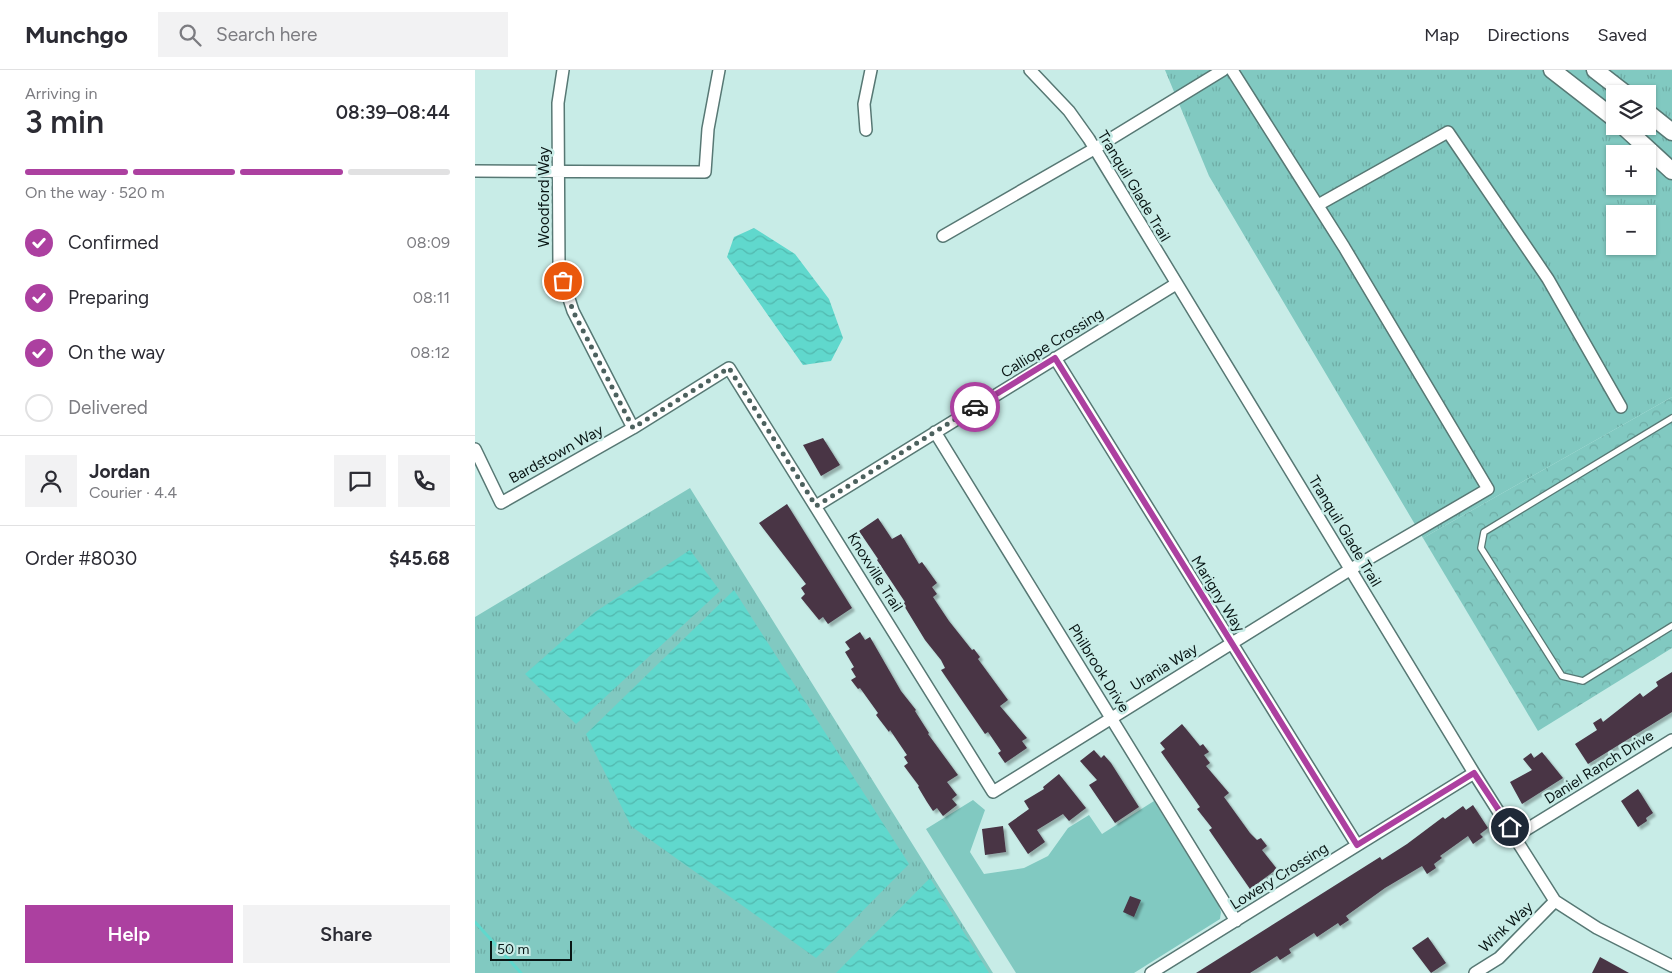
<!DOCTYPE html>
<html lang="en">
<head>
<meta charset="utf-8">
<style>
	:root { --surface:#fff; --page:#f2f2f3; --text:#2b2b33; --muted:#7c7c81; --line:#e1e1e2; --accent:#ac40a0 }
	body { margin:0; font-family:Figtree,sans-serif; background:var(--page); color:var(--text); height:100vh; display:flex; flex-direction:column; font-size:19px; white-space:nowrap }
	* { box-sizing:border-box; margin:0 }
	p { font-size:16px; color:var(--muted) }
	.icon { flex:none; width:28px; height:28px; fill:none; stroke:currentColor; stroke-width:2; stroke-linecap:round; stroke-linejoin:round }
	.map { position:relative; flex:1; overflow:hidden }
	.details { display:flex; flex-direction:column; background:var(--surface); width:475px }
	.details>* { flex:none }
	.tools { position:absolute; left:1131px; top:15px; display:grid; gap:10px }
	.tools a { display:grid; place-items:center; width:50px; height:50px; border-radius:0px; background:var(--surface); box-shadow:0 1px 4px #0004; font-size:25px }
	.scale { position:absolute; left:15px; bottom:12px; width:82px; box-sizing:border-box; padding-left:5px; border:2px solid #091615; border-top:0; font-size:14px; line-height:18px; white-space:nowrap; color:#091615; -webkit-text-stroke:4px #c8ece7; paint-order:stroke }
	.pin { position:absolute; display:grid; place-items:center; width:42px; height:42px; color:#fff; margin:-21px; border:2px solid #fff; border-radius:50%; box-shadow:0 1px 5px #0007 }
	.courier { position:absolute; display:grid; place-items:center; width:50px; height:50px; margin:-25px; border:4px solid #ac40a0; border-radius:50%; background:#fff; color:#222; box-shadow:0 1px 6px #0007 }
	.overview em { font-style:normal; font-weight:600 }
	.overview div { display:flex; flex-direction:column-reverse }
	.overview { display:flex; align-items:center; justify-content:space-between; height:85px; padding:0 25px }
	h1 { font-size:32px; font-weight:600; line-height:38px }
	.bar { display:grid; grid-template-columns:repeat(4,1fr); gap:8px 5px; align-content:center; height:60px; padding:0 25px }
	.bar i { height:6px; border-radius:4px; background:var(--line) }
	.bar .active { background:var(--accent) }
	.bar p { grid-column:span 4 }
	.line { display:flex; align-items:center; gap:12px; padding:0 25px; border-top:1px solid var(--line) }
	.line div { flex:1 }
	.round { display:grid; place-items:center; flex:none; width:52px; height:52px; border-radius:0px; background:var(--page) }
	ol { padding:0 25px; list-style:none }
	li { display:flex; align-items:center; gap:15px; height:55px }
	li p { margin-inline-start:auto }
	li .icon { padding:5px; border-radius:50%; background:var(--accent); color:#fff; stroke-width:4 }
	li:last-child { color:var(--muted) }
	li i { width:28px; height:28px; border:2px solid var(--line); border-radius:50% }
	.action { display:flex; gap:10px; margin-top:auto; padding:10px 25px }
	.action a { flex:1; height:58px; border-radius:0px; background:var(--accent); color:#fff; font-size:20px; font-weight:600; line-height:58px; text-align:center }
	.action a+a { background:var(--page); color:var(--text) }
	header { display:flex; align-items:center; gap:30px; box-sizing:border-box; height:70px; padding:0 25px; background:var(--surface); border-bottom:1px solid var(--line) }
	header strong { font-size:24px }
	nav { display:flex; gap:28px; margin-inline-start:auto; font-size:18px }
	.search { width:350px; height:45px; background:var(--page); display:flex; align-items:center; gap:12px; box-sizing:border-box; padding:0 18px; border-radius:0px; color:var(--muted); font-size:19px }
	main { display:flex; flex:1; min-height:0 }
	.map>svg:first-child { display:block }
	.grass { fill:url(#grass-tufts); fill-rule:evenodd }
	.forest { fill:url(#forest-crowns) }
	.park { fill:#81c9c1 }
	.water { fill:url(#water-waves) }
	.lines { fill:none; stroke-linecap:round; stroke-linejoin:round }
	.stream { stroke:#60d8cd; stroke-width:3 }
	.building { fill:#483545; filter:url(#shadow) }
	.lane-casing { stroke:#577874; stroke-width:8 }
	.street-casing { stroke:#577874; stroke-width:14 }
	.secondary-casing { stroke:#577874; stroke-width:19 }
	.lane { stroke:#fff; stroke-width:5.5 }
	.street { stroke:#fff; stroke-width:11 }
	.secondary { stroke:#fff; stroke-width:16 }
	.done { stroke:#4c615e; stroke-width:5; stroke-dasharray:0 9 }
	.route { stroke:#ac40a0; stroke-width:6 }
	.labels { text-anchor:middle; stroke-width:5; stroke-linejoin:round; paint-order:stroke }
	.street-label { font-size:15px; fill:#091615; stroke:#c8ece7 }
</style>
</head>
<body>
<header>
<strong>Munchgo</strong>
<div class="search"><svg class="icon" aria-label="search" viewBox="0 0 24 24"><circle cx="10" cy="10" r="6"/><path d="M15 15l6 6"/></svg>Search here</div>
<nav><a>Map</a><a>Directions</a><a>Saved</a></nav>
</header>
<main>
<section class="details">
<div class="overview"><div><h1>3 min</h1><p>Arriving in</p></div><em>08:39–08:44</em></div>
<div class="bar"><i class="active"></i><i class="active"></i><i class="active"></i><i></i><p>On the way · 520 m</p></div>
<ol>
<li><svg class="icon" aria-label="check" viewBox="0 0 24 24"><path d="M5 12l5 5 9-10"/></svg>Confirmed<p>08:09</p></li>
<li><svg class="icon" aria-label="check" viewBox="0 0 24 24"><path d="M5 12l5 5 9-10"/></svg>Preparing<p>08:11</p></li>
<li><svg class="icon" aria-label="check" viewBox="0 0 24 24"><path d="M5 12l5 5 9-10"/></svg>On the way<p>08:12</p></li>
<li><i></i>Delivered</li>
</ol>
<div class="line" style="height:90px"><a class="round"><svg class="icon" aria-label="person" viewBox="0 0 24 24"><circle cx="12" cy="8" r="4"/><path d="M4 21q1-7 8-7t8 7"/></svg></a><div><b>Jordan</b><p>Courier · 4.4</p></div><a class="round"><svg class="icon" aria-label="chat" viewBox="0 0 24 24"><path d="M4 5h16v11H9l-5 4z"/></svg></a><a class="round"><svg class="icon" aria-label="phone" viewBox="0 0 24 24"><path d="M5 4h4l2 5-3 2q2 4 5 5l2-3 5 2v4C11 20 4 13 5 4z"/></svg></a></div>
<div class="line" style="height:65px"><div>Order #8030</div><b>$45.68</b></div>
<div class="action"><a>Help</a><a>Share</a></div>
</section>
<div class="map">
<svg width="1197" height="903" viewBox="0 0 1197 903">
	<defs>
		<pattern id="grass-tufts" width="24" height="20" patternUnits="userSpaceOnUse" patternTransform="scale(1.25)"><rect width="24" height="20" fill="#81c9c1"/><path d="M3 7l-1-3M5 7V3M7 7l1-3M15 17l-1-3M17 17v-4M19 17l1-3" fill="none" stroke="#6eaca5"/></pattern>
		<pattern id="forest-crowns" width="20" height="18" patternUnits="userSpaceOnUse" patternTransform="scale(1.25)"><rect width="20" height="18" fill="#81c9c1"/><path d="M2 6a3 3 0 1 1 6 0M12 15a3 3 0 1 1 6 0" fill="none" stroke="#6eaca5"/></pattern>
		<pattern id="water-waves" width="16" height="10" patternUnits="userSpaceOnUse" patternTransform="scale(1.25)"><rect width="16" height="10" fill="#60d8cd"/><path d="M0 5q4-4 8 0t8 0" fill="none" stroke="#52b9af"/></pattern>
		<filter id="shadow"><feDropShadow dx="3" dy="3" stdDeviation="1" flood-color="#0004"/></filter>
	</defs>
	<rect width="100%" height="100%" fill="#c8ece7"/>
	<path class="grass" d="M690,0h507v327l-249,141 -214,-362zM1140,24h32v32h-32zM1140,84h32v32h-32zM1140,144h32v32h-32z
		M215,418l303,485h-518v-356z"/>
	<path class="forest" d="M1197,327v251l-134,83 -115,-193z"/>
	<path class="park" d="M498,730l12,10 -15,42 14,22 40,-6 24,-12 20,-28 21,-13 13,19 52,-33 65,105 2,6 -1,7 -86,54h-118l-90,-144z"/>
	<path class="water" d="M279,158l41,26 34,45 14,39 -12,23 -28,4 -76,-108 7,-20z
		M215,480l30,41 -144,133 -51,-50 70,-62z
		M259,520l175,274 -93,94 -185,-132 -45,-92z
		M455,808l59,95h-153z"/>
	<g class="lines">
		<path class="stream" d="M0,852l46,51"/>
	</g>
	<path class="building" d="M348,368l17,27 -19,11 -18,-31z
		M312,434l65,104 -24,16 -5,-7 -4,3 -18,-22 4,-4 -4,-6 5,-4 -47,-61z
		M403,448l14,21 9,-5 18,30 3,-2 15,21 -5,4 5,7 -4,3 16,24 23,29 2,-1 6,8 -2,2 30,41 -8,6 27,32 -5,3 5,7 -22,15 -7,-10 3,-2 -13,-19 -3,2 -44,-64 4,-2 -4,-8 -16,-20 -22,-36 2,-2 -28,-42 1,-1 -19,-28z
		M385,562l5,8 5,-3 31,54 15,19 -1,1 14,22 -1,1 30,41 -11,7 10,13 -5,4 5,6 -14,11 -6,-8 -4,3 -6,-9 -9,-15 1,-1 -15,-20 4,-3 -4,-6 3,-2 -17,-25 -1,2 -13,-17 2,-2 -18,-25 -2,1 -7,-9 5,-3 -5,-8 3,-2 -9,-15 5,-3 -5,-7z
		M1197,602v40l-84,52 -13,-20 22,-14 -4,-7 8,-5 2,4 37,-29 3,4 15,-11 -2,-4z
		M707,654l18,22 3,-2 6,8 -5,3 6,8 -4,3 23,27 -5,4 26,36 7,7 4,-2 6,8 -5,4 15,19 -27,20 -41,-59 3,-2 -15,-19 3,-2 -39,-55 4,-3 -5,-6z
		M619,680l7,8 3,-3 7,8 28,44 -24,16 -26,-38 8,-5 -17,-19z
		M1067,682l21,26 -41,26 -12,-22 22,-12 -9,-11 8,-6 3,5z
		M584,704l27,34 -17,13 -6,-7 -26,16 8,12 -17,12 -20,-30 21,-15 -5,-8 20,-12 -1,-2z
		M1163,719l15,24 -7,5 1,3 -9,6 -17,-26z
		M998,735l15,23 -8,6 3,3 -10,7 -5,-8 -28,20 2,2 -8,6 2,4 -9,6 -5,-8 -37,22 -39,28 3,4 -9,6 -2,-3 -21,14 -3,-4 -25,16 2,4 -11,7 -3,-4 -27,17h-54l184,-116 2,3 25,-16 36,-27 2,2 18,-13 3,4z
		M528,756l3,26 -21,3 -3,-26z
		M655,826l11,4 -7,17 -11,-5z
		M953,867l18,26 -15,10 -19,-25z
		M1125,887l29,16h-37z"/>
	<g class="lines">
		<g class="lane-casing">
			<path id="lane" d="M1197,348l-188,114 -3,16 81,128 21,5 89,-55"/>
		</g>
		<g class="street-casing">
			<path id="street" d="M88,0l-5,33 1,165 14,43 60,117
				M555,0l39,41 20,28 385,634 81,128 42,27 75,38
				M391,60l-2,-26 7,-34
				M0,101l230,1 3,-43 11,-59
				M843,135l130,-73 100,147 73,128
				M468,166l151,-87 129,-79
				M580,288l302,487
				M460,362l301,489
				M0,379l26,54 132,-75 96,-60 264,424 358,-223 137,-80 -144,-242 -112,-177
				M341,436l360,-222
				M1041,766l156,-96
				M676,903l323,-200
				M1000,903l24,-15 56,-57"/>
		</g>
		<g class="secondary-casing">
			<path id="secondary" d="M1077,0l63,49
				M1120,0l31,24
				M1172,42l25,20
				M1148,56l49,45"/>
		</g>
		<use href="#lane" class="lane"/>
		<use href="#street" class="street"/>
		<use href="#secondary" class="secondary"/>
	</g>
	<g class="lines">
		<path class="done" d="M88,211l10,30 60,117 96,-60 87,138 159,-99"/>
		<path class="route" d="M500,337l80,-49 302,487 117,-72 36,54"/>
	</g>
	<g class="labels">
		<g class="street-label">
			<text transform="translate(659 116) rotate(59)" y="5">Tranquil Glade Trail</text>
			<text transform="translate(69 127) rotate(-90)" y="5">Woodford Way</text>
			<text transform="translate(577 273) rotate(-32)" y="5">Calliope Crossing</text>
			<text transform="translate(81 384) rotate(-29)" y="5">Bardstown Way</text>
			<text transform="translate(870 461) rotate(59)" y="5">Tranquil Glade Trail</text>
			<text transform="translate(400 502) rotate(58)" y="5">Knoxville Trail</text>
			<text transform="translate(743 524) rotate(58)" y="5">Marigny Way</text>
			<text transform="translate(689 597) rotate(-32)" y="5">Urania Way</text>
			<text transform="translate(624 598) rotate(58)" y="5">Philbrook Drive</text>
			<text transform="translate(1124 697) rotate(-32)" y="5">Daniel Ranch Drive</text>
			<text transform="translate(804 806) rotate(-32)" y="5">Lowery Crossing</text>
			<text transform="translate(1031 857) rotate(-43)" y="5">Wink Way</text>
		</g>
	</g>
</svg>
<div class="tools">
<a><svg class="icon" aria-label="layers" viewBox="0 0 24 24"><path d="M12 4l9 5-9 5-9-5zM3 14l9 5 9-5"/></svg></a>
<a>+</a>
<a>−</a>
</div>
<div class="scale">50 m</div>
<div class="pin" style="left:88px;top:211px;background:#ea580c"><svg class="icon" aria-label="bag" viewBox="0 0 24 24"><path d="M5 8h14l-1 12H6zM9 8a3 3 0 0 1 6 0"/></svg></div>
<div class="pin" style="left:1035px;top:757px;background:#1f2937"><svg class="icon" aria-label="home" viewBox="0 0 24 24"><path d="M3 11l9-7 9 7M6 9v11h12V9"/></svg></div>
<div class="courier" style="left:500px;top:337px"><svg class="icon" aria-label="car" viewBox="0 0 24 24"><path d="M5 17H2v-5l4-1 3-4h7l3 4 3 1v5h-3M9 17h6M6 11h13"/><circle cx="7" cy="17" r="2"/><circle cx="17" cy="17" r="2"/></svg></div>
</div>
</main>
</body>
</html>
